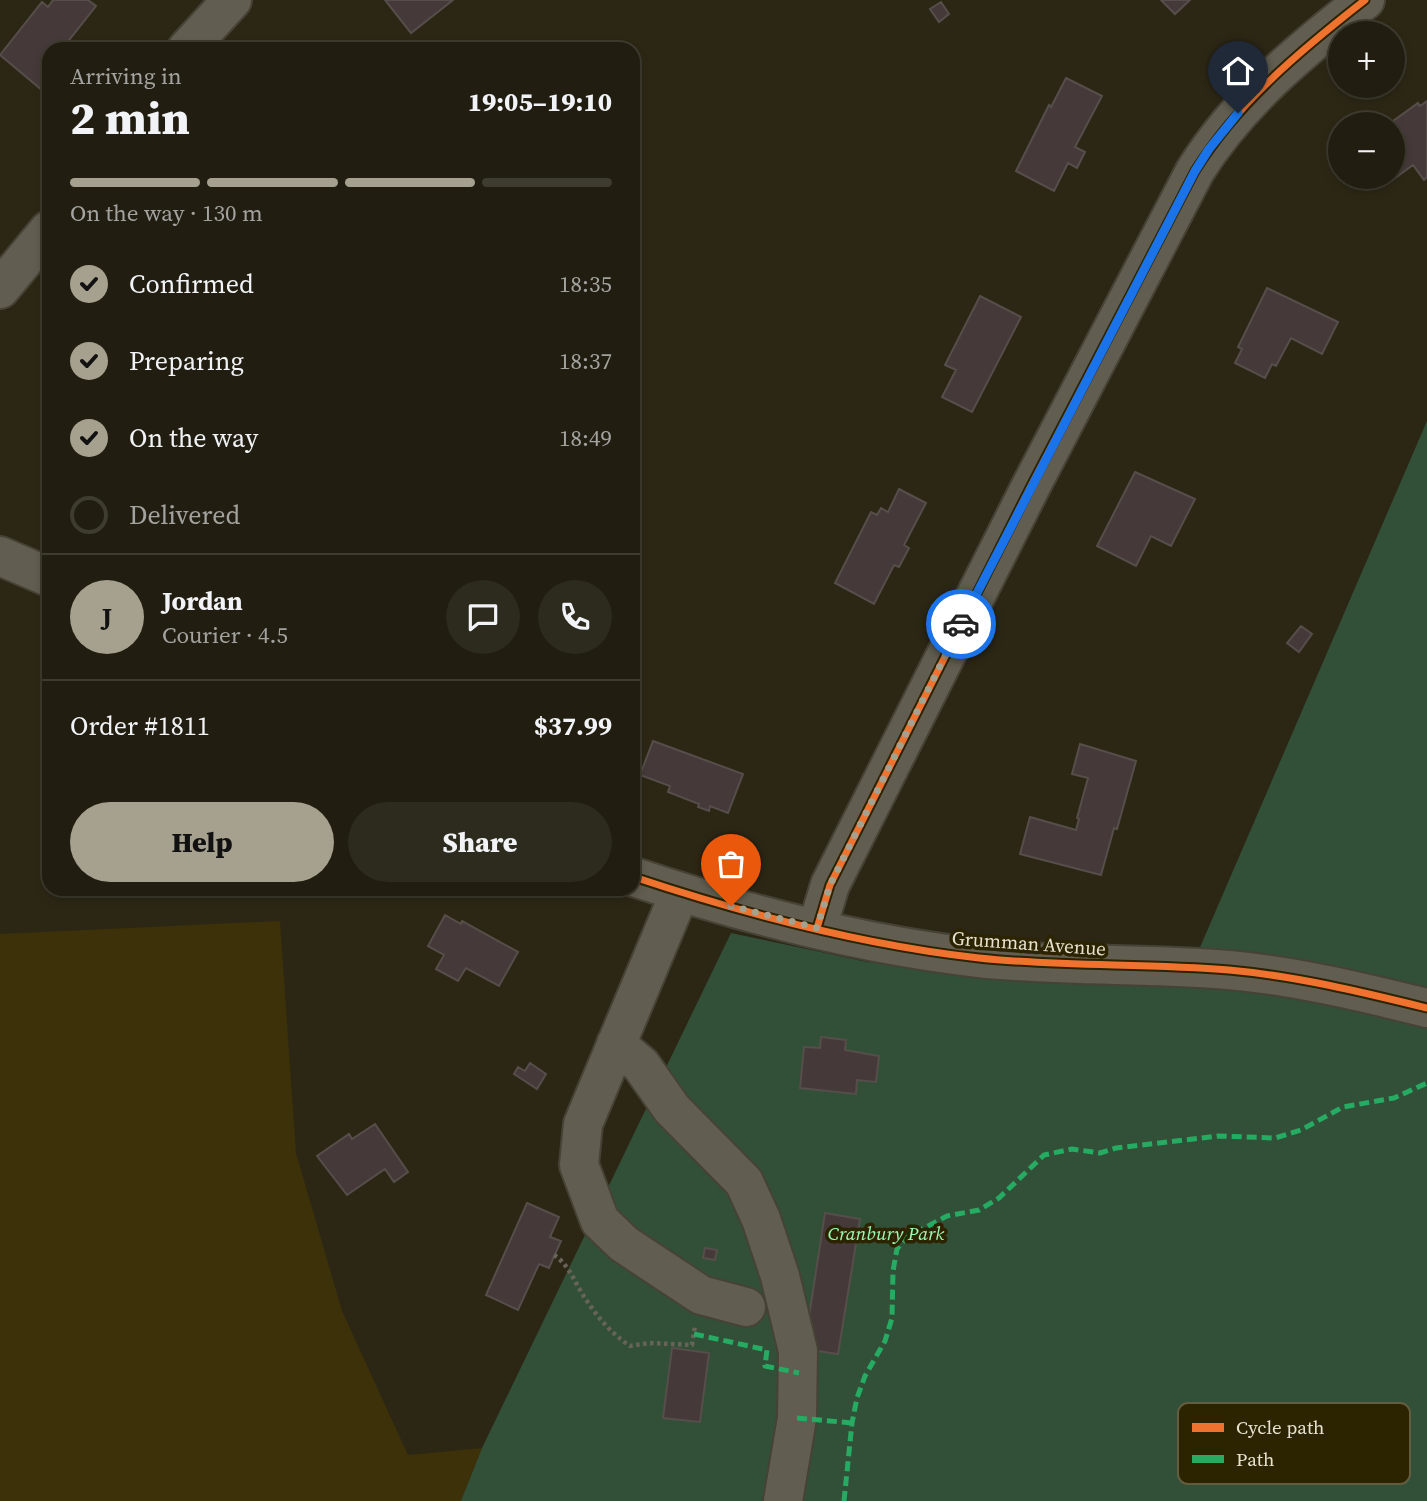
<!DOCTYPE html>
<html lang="en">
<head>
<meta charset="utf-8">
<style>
	:root { --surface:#211d10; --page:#2d2a1e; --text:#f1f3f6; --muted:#a2a29f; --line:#3e3b30; --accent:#a6a18e }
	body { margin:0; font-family:"Source Serif 4",serif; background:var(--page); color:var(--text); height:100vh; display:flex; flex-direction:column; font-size:26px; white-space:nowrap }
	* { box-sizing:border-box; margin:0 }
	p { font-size:23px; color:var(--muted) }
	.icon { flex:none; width:38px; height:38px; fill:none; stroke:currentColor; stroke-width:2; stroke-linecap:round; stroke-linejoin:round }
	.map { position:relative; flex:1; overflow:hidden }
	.sheet { position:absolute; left:42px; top:42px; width:598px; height:854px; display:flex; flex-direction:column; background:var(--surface); border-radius:21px; box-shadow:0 4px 10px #0003,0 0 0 2px var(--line) }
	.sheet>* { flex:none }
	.buttons { position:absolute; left:1328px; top:21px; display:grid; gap:14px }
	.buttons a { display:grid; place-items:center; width:77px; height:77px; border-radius:50%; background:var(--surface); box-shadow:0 4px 10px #0003,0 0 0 2px var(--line); font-size:35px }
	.pin { position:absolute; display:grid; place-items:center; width:60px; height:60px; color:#fff; margin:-72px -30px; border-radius:50% 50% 50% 0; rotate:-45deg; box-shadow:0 0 7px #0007 }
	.pin .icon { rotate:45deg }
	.courier { position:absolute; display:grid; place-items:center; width:70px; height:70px; margin:-35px; border:5px solid #1a73e8; border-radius:50%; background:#fff; color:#222; box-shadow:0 2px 9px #0007 }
	.head em { font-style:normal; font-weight:800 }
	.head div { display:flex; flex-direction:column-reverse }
	.head { display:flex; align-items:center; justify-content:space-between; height:119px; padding:0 28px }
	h1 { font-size:46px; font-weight:800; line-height:52px }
	.bar { display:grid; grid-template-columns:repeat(4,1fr); gap:10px 7px; align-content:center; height:84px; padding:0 28px }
	.bar i { height:9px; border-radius:5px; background:var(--line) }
	.bar .selected { background:var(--accent) }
	.bar p { grid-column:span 4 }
	.line { display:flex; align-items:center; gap:18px; padding:0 28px; border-top:2px solid var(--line) }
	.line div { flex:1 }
	.round { display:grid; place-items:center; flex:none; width:74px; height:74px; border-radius:37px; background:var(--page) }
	ol { padding:0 28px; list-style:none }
	li { display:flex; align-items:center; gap:21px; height:77px }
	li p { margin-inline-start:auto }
	li .icon { padding:7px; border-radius:50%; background:var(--accent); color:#111; stroke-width:4 }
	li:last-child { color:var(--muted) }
	li i { width:38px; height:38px; border:4px solid var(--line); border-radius:50% }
	.primary-button { display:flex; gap:14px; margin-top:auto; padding:14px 28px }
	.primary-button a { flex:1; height:80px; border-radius:42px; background:var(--accent); color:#111; font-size:28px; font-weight:800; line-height:80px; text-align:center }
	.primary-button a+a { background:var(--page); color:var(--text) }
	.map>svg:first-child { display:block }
	.built { fill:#3c3109 }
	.green { fill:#325038 }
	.building { fill:#453a39; stroke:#564e4a; stroke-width:2 }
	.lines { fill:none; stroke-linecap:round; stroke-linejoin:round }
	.minor-casing { stroke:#464235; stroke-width:42 }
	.path { stroke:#676357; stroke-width:4.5; stroke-dasharray:3.5 3.5; stroke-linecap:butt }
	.minor { stroke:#615d50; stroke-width:38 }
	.quiet { stroke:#26ab63; stroke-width:5; stroke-dasharray:10 5; stroke-linecap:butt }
	.cycleway-casing { stroke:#2c2301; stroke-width:11 }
	.cycleway { stroke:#ef722f; stroke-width:7 }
	.done { stroke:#a6a18e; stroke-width:7; stroke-dasharray:0 12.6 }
	.route { stroke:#1a73e8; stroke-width:9 }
	.labels { text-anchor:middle; stroke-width:7; stroke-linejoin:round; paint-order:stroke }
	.street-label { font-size:19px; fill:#e7e2cf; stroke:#2c2301 }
	.park-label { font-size:19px; font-style:italic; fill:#9ef8b9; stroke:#2c2301 }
	.key { fill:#2c2301; stroke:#645c3f; stroke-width:2 }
	.key-label { font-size:19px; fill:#e7e2cf }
</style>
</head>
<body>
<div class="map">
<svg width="1427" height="1501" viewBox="0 0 1427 1501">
	<rect width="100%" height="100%" fill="#2c2715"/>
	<path class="built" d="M280,921l16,232 46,158 66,144 74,-7 -21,53h-461v-567z"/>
	<path class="green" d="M1427,421v571l-229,-40z
		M731,933l136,29 189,15 160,7 81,12 130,30v475h-966l21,-53z"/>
	<path class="building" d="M53,0h35l8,6 -34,43h-13v47l-49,-41 42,-53 6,5z
		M385,0h68l-42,33z
		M1161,0h29l-15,14z
		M941,2l8,12 -10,8 -9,-13z
		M1066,78l36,18 -27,51 10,5 -8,16 -9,-5 -14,28 -38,-20 33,-66 2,2z
		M1427,101v76l-3,3 -11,-15 -22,16 -3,-4h5v-53h-4l29,-21 2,3z
		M1267,288l71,34 -16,32 -31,-16 -15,28 -4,-2 -7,14 -30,-15 7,-14 -4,-2z
		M980,296l41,21 -49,95 -30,-15 14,-27 -11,-5z
		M1135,472l60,27 -24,47 -20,-10 -15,30 -39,-20z
		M899,489l27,14 -22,42 5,3 -10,19 -5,-2 -20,39 -39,-21 36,-71 6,3 4,-7 7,4z
		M1301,626l11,8 -13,18 -12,-9z
		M653,741l90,33 -15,39 -18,-7 -1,5 -11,-4 1,-3 -31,-12 2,-6 -30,-11z
		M1080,744l56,17 -19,68 -3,-1 -13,47 -81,-21 10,-37 46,13 3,-11 -2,-1 11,-40 -16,-4z
		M445,915l16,9 1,-3 56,31 -19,34 -33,-18 -8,13 -22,-12 8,-14 -16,-9z
		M821,1037l25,3 -1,10 34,6 -3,26 -19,-2 -1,14 -56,-6 4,-41 16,1z
		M530,1063l16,11 -9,15 -23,-15 4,-7 7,4z
		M375,1124l33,48 -14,10 -9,-13 -38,26 -30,-39 32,-22 3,5z
		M527,1203l32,14 -9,20 11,4 -12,27 -10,-4 -21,46 -32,-15z
		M825,1213l35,6 -22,135 -34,-5z
		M705,1248l12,2 -2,10 -12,-2z
		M672,1348l37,5 -9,69 -37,-4z"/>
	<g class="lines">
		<g class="minor-casing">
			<path id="minor" d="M187,49l45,-49
				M0,289l49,-59
				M0,556l49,21
				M634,877c111,37 228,68 345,81 83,9 167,5 250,12 67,6 133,22 198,38
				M680,892l-97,232 -4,41 21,56 24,23 77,51 45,12
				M817,928l13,-43 201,-399 164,-315c43,-69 106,-121 170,-171
				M616,1044l25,21 31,44 72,73 17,37 19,57 18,75 -1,67 -14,83"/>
		</g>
		<path class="path" d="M554,1255c16,10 22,31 33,46 12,18 25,33 43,45l20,-3 42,2 3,-19"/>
		<use href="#minor" class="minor"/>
		<path class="quiet" d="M694,1334l73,16 -2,16 34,7
			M797,1418l55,5
			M844,1501l8,-78 5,-25 8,-22 20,-35 7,-23 1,-47 4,-22 9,-11 20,-11 21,-11 32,-6 20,-12 45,-43 28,-6 28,4 16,-5 102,-12 57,2 26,-8 42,-23 51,-9 33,-15"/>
		<g class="cycleway-casing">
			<path id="cycleway" d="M634,877c111,37 228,68 345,81 83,9 167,5 250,12 67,6 133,22 198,38
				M817,928l13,-43 201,-399 164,-315c43,-69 106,-121 170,-171"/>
		</g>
		<use href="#cycleway" class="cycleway"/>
	</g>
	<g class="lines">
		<path class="done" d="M731,906l86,22 13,-43 131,-261"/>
		<path class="route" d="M961,624l234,-453 14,-22 29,-36"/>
	</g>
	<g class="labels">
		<g class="street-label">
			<text transform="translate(1029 943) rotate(4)" y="7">Grumman Avenue</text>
		</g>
		<g class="park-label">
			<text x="886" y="1240">Cranbury Park</text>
		</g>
	</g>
	<rect x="1178" y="1403" width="232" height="81" rx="10" class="key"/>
	<rect x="1192" y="1423" width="32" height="9" fill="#ef722f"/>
	<rect x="1192" y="1455" width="32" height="8" fill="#26ab63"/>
	<g class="key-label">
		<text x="1236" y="1434">Cycle path</text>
		<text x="1236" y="1466">Path</text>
	</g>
</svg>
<div class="buttons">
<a>+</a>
<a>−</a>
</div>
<div class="pin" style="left:731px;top:906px;background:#ea580c"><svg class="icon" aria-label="bag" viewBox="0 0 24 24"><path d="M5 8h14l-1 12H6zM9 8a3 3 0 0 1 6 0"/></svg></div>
<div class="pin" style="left:1238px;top:113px;background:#1f2937"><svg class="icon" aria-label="home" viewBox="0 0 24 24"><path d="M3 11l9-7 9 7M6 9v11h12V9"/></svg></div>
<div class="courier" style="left:961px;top:624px"><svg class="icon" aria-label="car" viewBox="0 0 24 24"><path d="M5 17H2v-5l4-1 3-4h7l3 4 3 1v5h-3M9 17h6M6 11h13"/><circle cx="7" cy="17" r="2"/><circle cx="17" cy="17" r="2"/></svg></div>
<section class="sheet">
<div class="head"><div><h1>2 min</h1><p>Arriving in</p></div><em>19:05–19:10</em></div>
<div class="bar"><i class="selected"></i><i class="selected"></i><i class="selected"></i><i></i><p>On the way · 130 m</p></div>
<ol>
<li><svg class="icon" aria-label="check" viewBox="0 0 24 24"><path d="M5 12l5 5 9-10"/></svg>Confirmed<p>18:35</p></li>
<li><svg class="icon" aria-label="check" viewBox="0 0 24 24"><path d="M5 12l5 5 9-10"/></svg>Preparing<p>18:37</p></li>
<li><svg class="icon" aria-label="check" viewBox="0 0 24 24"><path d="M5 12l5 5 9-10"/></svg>On the way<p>18:49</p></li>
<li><i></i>Delivered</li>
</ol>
<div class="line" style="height:126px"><b class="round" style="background:var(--accent);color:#111">J</b><div><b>Jordan</b><p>Courier · 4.5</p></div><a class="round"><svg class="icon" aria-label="chat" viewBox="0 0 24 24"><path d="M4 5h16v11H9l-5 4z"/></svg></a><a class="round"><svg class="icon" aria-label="phone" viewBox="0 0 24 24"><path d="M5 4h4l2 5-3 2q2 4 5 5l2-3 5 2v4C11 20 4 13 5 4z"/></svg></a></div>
<div class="line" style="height:91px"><div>Order #1811</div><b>$37.99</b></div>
<div class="primary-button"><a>Help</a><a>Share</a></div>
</section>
</div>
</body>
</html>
